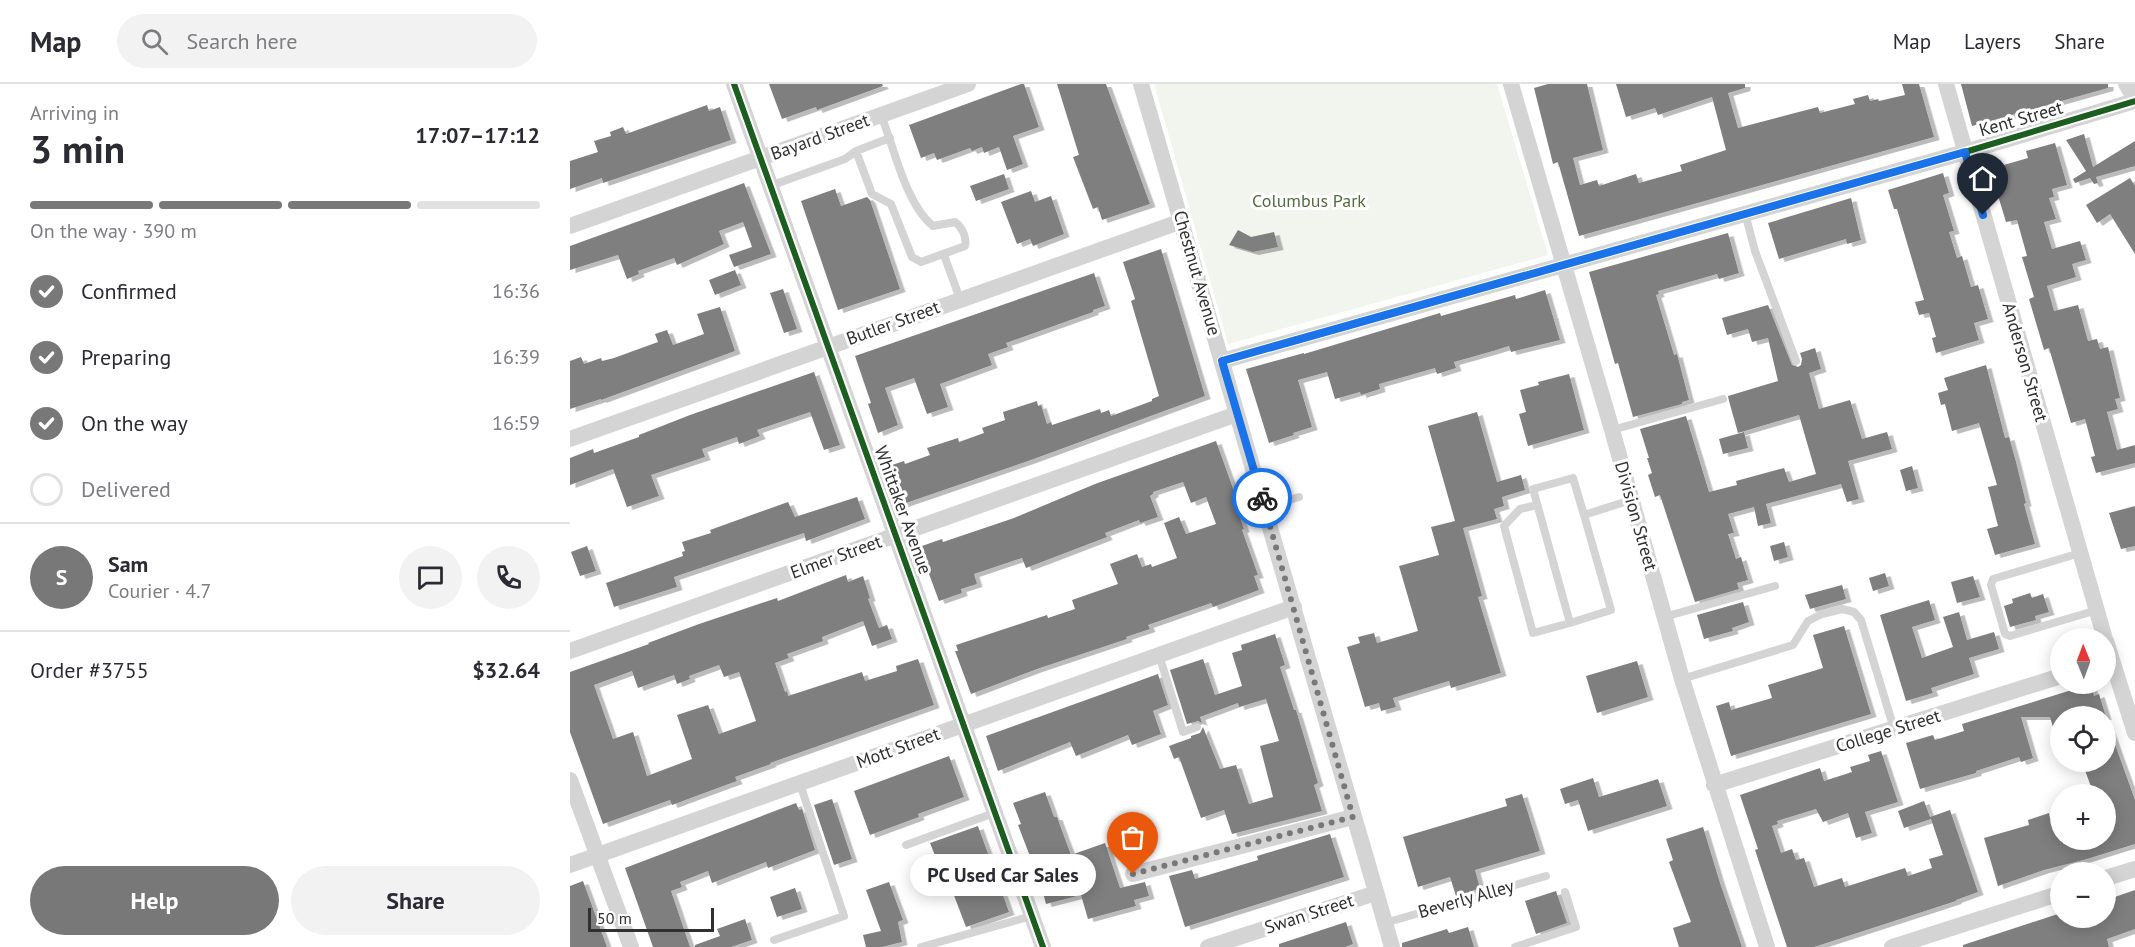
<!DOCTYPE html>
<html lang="en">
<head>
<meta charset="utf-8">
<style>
	:root { --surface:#fff; --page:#f2f2f3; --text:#2b2b33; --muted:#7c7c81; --line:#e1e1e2; --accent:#787878 }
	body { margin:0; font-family:"PT Sans",sans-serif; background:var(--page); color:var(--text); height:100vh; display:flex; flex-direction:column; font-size:22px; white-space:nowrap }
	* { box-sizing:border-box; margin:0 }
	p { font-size:20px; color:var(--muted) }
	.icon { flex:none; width:33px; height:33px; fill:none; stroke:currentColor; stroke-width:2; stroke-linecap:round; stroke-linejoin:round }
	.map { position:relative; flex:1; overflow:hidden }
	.drawer { display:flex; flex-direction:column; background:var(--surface); width:570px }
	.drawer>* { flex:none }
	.needle { width:39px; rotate:359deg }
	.buttons { position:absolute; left:1480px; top:544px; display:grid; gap:12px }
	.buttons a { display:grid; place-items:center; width:66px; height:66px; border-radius:50%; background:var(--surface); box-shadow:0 3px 15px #0003; font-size:30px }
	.scale { position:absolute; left:18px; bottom:15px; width:126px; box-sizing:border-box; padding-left:6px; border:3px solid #303030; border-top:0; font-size:16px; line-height:21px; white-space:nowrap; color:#303030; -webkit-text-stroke:4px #fff; paint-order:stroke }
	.pin { position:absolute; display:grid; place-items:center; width:51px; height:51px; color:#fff; margin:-62px -26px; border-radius:50% 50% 50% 0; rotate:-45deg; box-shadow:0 0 6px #0007 }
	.pin .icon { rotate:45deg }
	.courier { position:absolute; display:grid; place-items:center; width:60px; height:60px; margin:-30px; border:4px solid #1a73e8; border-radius:50%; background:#fff; color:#222; box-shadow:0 2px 8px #0007 }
	.bubble { position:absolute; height:42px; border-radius:21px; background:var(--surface); box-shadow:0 3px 15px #0003; font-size:20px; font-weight:700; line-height:42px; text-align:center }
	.overview em { font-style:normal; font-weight:700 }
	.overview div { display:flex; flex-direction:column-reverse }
	.overview { display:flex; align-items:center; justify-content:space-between; height:102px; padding:0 30px }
	h1 { font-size:39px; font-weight:700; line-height:45px }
	.bar { display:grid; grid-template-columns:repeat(4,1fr); gap:9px 6px; align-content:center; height:72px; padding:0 30px }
	.bar i { height:8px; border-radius:4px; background:var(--line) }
	.bar .active { background:var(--accent) }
	.bar p { grid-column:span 4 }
	.line { display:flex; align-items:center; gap:15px; padding:0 30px; border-top:2px solid var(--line) }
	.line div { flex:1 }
	.round { display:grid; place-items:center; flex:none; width:63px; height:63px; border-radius:32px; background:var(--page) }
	ol { padding:0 30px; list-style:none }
	li { display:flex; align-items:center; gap:18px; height:66px }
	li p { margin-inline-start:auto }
	li .icon { padding:6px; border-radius:50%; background:var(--accent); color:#fff; stroke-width:4 }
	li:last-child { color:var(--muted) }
	li i { width:33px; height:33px; border:3px solid var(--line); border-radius:50% }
	.cta { display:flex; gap:12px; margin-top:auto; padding:12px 30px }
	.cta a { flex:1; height:69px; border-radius:36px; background:var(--accent); color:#fff; font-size:24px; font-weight:700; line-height:69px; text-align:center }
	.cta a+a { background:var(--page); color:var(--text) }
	header { display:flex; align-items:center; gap:36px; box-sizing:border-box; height:84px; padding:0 30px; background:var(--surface); border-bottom:2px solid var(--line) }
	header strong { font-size:28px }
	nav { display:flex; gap:33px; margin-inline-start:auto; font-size:21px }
	.search { width:420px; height:54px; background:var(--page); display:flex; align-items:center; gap:15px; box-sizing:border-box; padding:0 21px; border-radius:33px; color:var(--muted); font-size:22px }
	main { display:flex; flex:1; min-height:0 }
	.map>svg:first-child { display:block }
	.green { fill:#f1f5ed }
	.building { fill:#7f7f7f; fill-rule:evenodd; filter:url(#shadow) }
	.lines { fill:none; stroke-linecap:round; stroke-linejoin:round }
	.service { stroke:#d4d4d4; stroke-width:8 }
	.minor { stroke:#d4d4d4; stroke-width:16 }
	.cycleway-casing { stroke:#fff; stroke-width:10 }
	.cycleway { stroke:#1b5e20; stroke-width:6 }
	.done { stroke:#787878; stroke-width:6; stroke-dasharray:0 10.8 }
	.route { stroke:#1a73e8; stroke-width:8 }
	.labels { text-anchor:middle; stroke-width:6; stroke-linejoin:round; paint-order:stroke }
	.street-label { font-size:18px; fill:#303030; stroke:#fff }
	.park-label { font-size:18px; fill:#526d3c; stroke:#fff }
</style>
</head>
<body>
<header>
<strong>Map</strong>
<div class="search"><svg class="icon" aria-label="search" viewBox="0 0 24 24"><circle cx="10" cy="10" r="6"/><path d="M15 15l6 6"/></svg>Search here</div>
<nav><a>Map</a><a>Layers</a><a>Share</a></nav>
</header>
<main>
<section class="drawer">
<div class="overview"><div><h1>3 min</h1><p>Arriving in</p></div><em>17:07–17:12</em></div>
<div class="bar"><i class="active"></i><i class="active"></i><i class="active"></i><i></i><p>On the way · 390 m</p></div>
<ol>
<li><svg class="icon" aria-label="check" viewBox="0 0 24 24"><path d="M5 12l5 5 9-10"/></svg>Confirmed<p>16:36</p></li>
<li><svg class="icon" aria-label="check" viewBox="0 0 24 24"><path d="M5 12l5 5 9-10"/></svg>Preparing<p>16:39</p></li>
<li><svg class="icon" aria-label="check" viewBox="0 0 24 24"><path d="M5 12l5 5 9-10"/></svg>On the way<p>16:59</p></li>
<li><i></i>Delivered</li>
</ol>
<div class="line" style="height:108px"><b class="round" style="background:var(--accent);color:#fff">S</b><div><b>Sam</b><p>Courier · 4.7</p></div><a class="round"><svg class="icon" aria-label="chat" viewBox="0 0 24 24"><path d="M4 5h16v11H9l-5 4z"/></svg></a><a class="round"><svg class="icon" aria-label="phone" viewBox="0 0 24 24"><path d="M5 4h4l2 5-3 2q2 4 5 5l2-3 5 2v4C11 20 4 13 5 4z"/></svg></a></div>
<div class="line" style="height:78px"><div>Order #3755</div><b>$32.64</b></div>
<div class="cta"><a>Help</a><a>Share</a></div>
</section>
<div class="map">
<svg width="1565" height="863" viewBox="0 0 1565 863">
	<defs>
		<filter id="shadow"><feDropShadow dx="5.5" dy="3" stdDeviation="0" flood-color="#0004"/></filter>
	</defs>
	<rect width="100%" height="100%" fill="#fff"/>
	<path class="green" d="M584,0h343l51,171 -320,89z"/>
	<path class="building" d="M199,0h113l1,2 -66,24 -1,-3 -34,12z
		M451,0h3l15,43 -26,9 10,28 -16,6 -8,-23 -15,6 -2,-6 -10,4 -2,-3 -33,12 -3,-7 -13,5 -12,-33z
		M487,0h49l44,120 -48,16 -4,-13 -5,2 -20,-52 6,-2z
		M978,0h39l16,66 -30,8 7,27 17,-5 2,6 37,-12 3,9 43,-12 -2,-6 46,-15 -14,-53 -54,18 -3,-7 -29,9 -10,-33h129v4l-17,5 10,35 80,-21 2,6 35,-9 -2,-5 15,-4 2,6 8,-2 1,2 26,-6 -3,-11h17l15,53 -355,99 -21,-74 -5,2 -19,-76z
		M1391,0h147v4l-136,38z
		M137,21l2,6 11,-4 11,33 -128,43 -1,-5 -32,11v-28l28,-9 -4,-11 17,-5 -1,-4 13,-5 3,7z
		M1514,50l9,33 42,-26v25l-39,11 2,6 -4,1 -4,-6 -15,5 -2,-4 13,-8 -20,-31z
		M1485,59l12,42 -15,4 2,8 -5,1 7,21 -12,3 8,27 28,-8 6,19 -14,4 4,13 -29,9 7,25 24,-6 10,36 9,-2 3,10 8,-2 12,51 -5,1 3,10 -11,3 10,38 18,-5v18l-39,10 -5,-16 4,-1 -10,-37 -14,4 -22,-75 -5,2 -15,-51 5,-2 -12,-40 5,-1 -10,-36 -11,2 -16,-53 38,-11 -2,-7z
		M1373,89l6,20 -6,2 11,36 -5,1 8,26 5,-2 9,31 7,-2 10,34 -14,4 5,17 -43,13 -4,-15 4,-1 -7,-24 -10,2 -4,-13 9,-2 -27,-91h-3l-6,-19z
		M434,90l5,15 -33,12 -6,-15z
		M1560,94l5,8v68l-25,-40 -13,9 -11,-18z
		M174,99l27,71 -37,13 -5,-12 23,-8 -9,-25 -24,9 5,13 -47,21 -3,-7 -36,13 1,3 -12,5 -9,-24 -48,15v-24z
		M265,105l6,17 26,-9 3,3 30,89 -62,21 -37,-109z
		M461,107l4,11 16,-6 13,38 -31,12 -3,-7 -13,5 -16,-42z
		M1281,114l10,42 -14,4 -1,-5 -67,20 -11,-36z
		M668,146l13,7 23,-5 4,15 -25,5 -24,-7z
		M1158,149l11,40 -20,6 -2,-5 -59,17 1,3 -3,1 18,60 3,-1 12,46 -7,2v2l-49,13 -15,-54 -3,1 -26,-92z
		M591,165l44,147 -174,64 -128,44 -14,-38 15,-5 1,3 25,-9 -3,-7 31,-10 1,4 25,-9 -2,-5 23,-8 -2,-8 34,-11 1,5 3,-1 6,19 4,-2 1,3 48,-16 1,4 8,-3 2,6 41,-15v-2l7,-3 -28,-95 4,-2 -12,-37z
		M165,186l6,15 -26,10 -6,-15z
		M524,189l11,33 -12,4v2l-87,31 2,4 -20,7 4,11 -52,19 8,23 -21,7 -13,-36 -29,10 13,37 -20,8 -10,-29 3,-1 -16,-47z
		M213,205l14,40 -13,4 -14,-40z
		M975,206l15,50 -49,12 -2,-6 -16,5 -39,11 2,6 -19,6 -2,-6 -56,16 1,5 -19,6 -1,-3 -25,7 -8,-27 -29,8 14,47 -19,6 1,2 -25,8 -23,-74 58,-16v1l136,-41 1,3 74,-21 1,4z
		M1198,221l24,60 6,2 3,-2 1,-6 -2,-6 15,-5 6,21 -12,4 10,36 31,-9 12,39 25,-7 5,17 -44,12 11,38 -12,3 -6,-18 -75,20 5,19 -13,3 -4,-19 -26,7 6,19 -6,1 8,25 5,-2 7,23 -11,3 2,6 -44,13 -35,-107 -5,2 -7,-22 4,-2 -5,-15h2l-9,-29 46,-13 23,76 28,-7 -1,-4 48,-13 5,14 27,-8 -17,-59 -61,18 -9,-32 -1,-5 50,-15 -10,-43 -16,4 -4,-13 -21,6 -5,-17z
		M150,223l15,44 -134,49v-1l-31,10v-48l11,-4 3,7 17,-6 1,3 12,-3 44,-16 -3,-8 12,-4 6,15 31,-11 -7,-20z
		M1416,281l19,73 4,-1 7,25 10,41 -2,1 11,40 -40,11 -8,-26 11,-3 -10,-39 9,-2 -18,-62 -27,8 -7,-27 -4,1 -3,-12 10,-3 -4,-12z
		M244,288l26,73 -16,5 -14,-38 -53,18 3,6 -21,8 -2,-7 -35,12 3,8 -54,18 8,21 -32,11 -14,-38 -43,16v-27l23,-9 1,4 45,-16v-2l51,-20z
		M999,290l15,56 -56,16 -9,-32 7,-2 -6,-22 19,-5 -1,-3z
		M907,328l20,70 24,-7 4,15 -23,7 2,9 -10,3 3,10 -34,9 19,68 -4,1 23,76 -50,15 -2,-7 -56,17 3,9 -15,4 -2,-8 -14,4 -18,-60 13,-4 -2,-6 16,-4 3,10 41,-12 -19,-65 40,-11 -8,-28 24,-6 -27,-95z
		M1174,348l4,16 -25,6 -4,-15z
		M646,357l19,53 -3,1 12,34 -2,1 16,45 -4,1 5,14 -46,17 -2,-4 -63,22 2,4 -24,8 1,2 -90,30 -66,25 -16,-43h3l-2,-6 91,-30 1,3 27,-9 -3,-9 46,-16 -8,-20 27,-10 5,13 9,-3 1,3 25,-9 -13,-35 15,-6 7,17 30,-10 -10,-27 -15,6 -8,-21 -30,10v2l-3,2 8,21 -18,6 -1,-3 -13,5 -21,8 2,4 -81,31 -4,-10 -48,16 3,10 -16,5 1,4 -23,8 -20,-54 23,-8 1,3 71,-24 81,-34z
		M1342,382l6,22 -12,3 -6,-21z
		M287,413l8,22 -59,22 -2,-8 -130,44 3,10 -63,20 -8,-24 77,-27 -1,-4 3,-1 -3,-9 29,-9 -1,-3 78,-28 7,15z
		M1565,422v40l-14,3 -12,-36z
		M1214,458l4,15 -14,4 -4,-15z
		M17,462l9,25 -16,5 -9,-24z
		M1315,489l4,13 -16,5 -4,-13z
		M276,491l2,7 15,-6 7,22 -2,1 11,29 8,-3 5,14 -20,7 -9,-25 -41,16 1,4 -36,13 2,4 -14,5 10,29 2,-1 1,5 74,-24 3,9 32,-10 -1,-5 22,-7 16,46 -164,58 1,1 -36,13 2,4 -22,8 -43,16 -2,-5 -67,24 -33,-92v-60l79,-28 -1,-1 51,-19 78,-26 1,3zM149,581l5,12 15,-5 17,49 -37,13 -11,-29 -31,10 15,44 -45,17 -14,-44 -20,7 -19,-54 38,-14 6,17 36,-13 3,9 13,-5 -1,-3z
		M1403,492l7,21 -23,6 -6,-21z
		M1272,501l4,14 -36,10 -5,-14z
		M1460,509l2,5 11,-4 6,18 -14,4 1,4 -26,7 -6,-21 9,-3 -1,-4z
		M1359,516l6,20 -23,7 10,31 31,-11 -10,-30 16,-5 8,28 27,-8 5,17 -30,9 5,16 -43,14 2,5 -27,8 -26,-86z
		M1173,518l6,20 -17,6 1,3 -29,8 -7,-24z
		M1274,542l27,88 -140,42 -15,-50 13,-4 2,8 41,-12 -4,-13 55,-17 -10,-33z
		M705,550l10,31 -5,2 14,43h2l22,73 -4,2 8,26 -90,23 -8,-24 -23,8 -22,-61 -5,2 -5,-13 22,-8v-2l9,-3 3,-6 17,42 16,-4 13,39 24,-7 -13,-51 19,-5 -13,-42 -27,8 -1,-4 -38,14 2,6 -4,-2 -11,3 -17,-54 33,-11 12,36 27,-9 -10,-33 10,-3 -1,-5z
		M1067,577l11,36 -51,16 -11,-37z
		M588,590l10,31 -15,6 8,23 -29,11 -4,-10 -52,21 -6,-14 -72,29 -12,-35z
		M1521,600l3,12 5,-2 7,23h-45v26l-3,1 -8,-27h-29l12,41 -12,4 -2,-5 -43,14v2l-56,16 -14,-46 27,-8 2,5 29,-9 -2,-7z
		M1538,641l27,75v44l-48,15 -43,11 -46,16 -14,-48 45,-13 -1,-5 21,-7 1,5 11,-4v26h45v-45h-12l-12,-33h24v-36z
		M1311,667l17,51 -33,10 7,21 -16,5 -8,-25 -25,9 -7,-13 -39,12 1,3 -6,2 9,27 11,-4 4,11 8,-2 10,29 28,-9 3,9 60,-19 3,8 24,-8 -3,-9 14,-4 -12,-36 -27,9 -6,-17 26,-10 6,16 20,-7 28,82 -22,8v1l-142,46h-27l-32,-97 3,-1 -18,-54 80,-27 4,13 28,-9 -2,-5 20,-6 -2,-6z
		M379,672l15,41 -46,17 1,3 -49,18 -16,-44z
		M1023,694l6,19 59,-18 9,27 -79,25 -10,-31 -13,4 -5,-15z
		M475,708l9,25h3l14,38 34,-12 15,45 25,-6 4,14 -15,4 2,6 -48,13 -7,-24 -35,9 -5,-19 -23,-60 3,-1 -8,-21z
		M952,710l18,57 -65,19 5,18 -11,4 -13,4 -6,-19 -32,10 -15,-50 104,-31 -2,-7z
		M262,715l20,60 -18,6 -20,-60z
		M226,719l3,7 3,-1 13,41 -47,18 -2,-6 -54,21 -4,-12 -28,11 2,5 -11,4 19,56h-37l-28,-79z
		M408,742l31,86 -43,15 -16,-42 -4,-8 -2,1 -14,-35z
		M1133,743l17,56 22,64h-63l-6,-19 18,-6 -22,-60 4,-2 -7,-21z
		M760,750l14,43 -159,50 -16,-51 23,-6 3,9 63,-19 -1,-4z
		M13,797l24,66h-37v-61z
		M319,798l14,38 -5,2 4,20 -20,5h-16l-3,-12 18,-4 -15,-41z
		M225,804l7,21 -25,8 -7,-20z
		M1565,806v39l-28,10 2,8h-146v-2l98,-32v5h45v-18z
		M986,807l11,32 -31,11 -11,-33z
		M175,835l7,21 -21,7h-36v-2l25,-9 -3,-7z
		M776,838l7,22 -8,3h-66v-3z
		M898,843l6,20h-72v-4l45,-14 2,4z"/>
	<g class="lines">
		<path class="service" d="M286,67l16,43 19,10 21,53 9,5 44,-16c2,-9 -3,-19 -10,-24l-22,4c-27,-21 -39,-79 -52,-111
			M200,102l75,-27 11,-8 34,-13
			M1175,129l10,38 41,110
			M374,171l16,44
			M1042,346l111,-31
			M967,421l-17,4 -16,17 29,107 37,-10
			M695,423l34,-10
			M1014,431l-11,-37 -40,11 37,134 41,-13 -27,-95 47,-15
			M1510,469l-87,26 -2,6 14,49 5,2 87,-26
			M1094,533l111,-31
			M589,571l24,77 14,-5
			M1112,595l111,-34 15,-24 14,-7 20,-5 12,3 7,8 33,109
			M336,761l88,-32
			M815,839l161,-47
			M204,856l70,-24 -44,-132
			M351,863l111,-31
			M945,863l61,-20 -11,-35"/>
		<path class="minor" d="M164,0l309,863
			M571,0l251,863
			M941,0l101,346 70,249 85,268
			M1376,0l159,555
			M1556,0l9,15
			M0,142l398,-142
			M652,277l743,-209 170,-51
			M0,355l612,-218
			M1536,557l29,92
			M0,567l667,-237
			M0,696l61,167
			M1144,701l347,-109
			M0,781l724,-258
			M563,790l220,-57
			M1536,794l29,-9
			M638,863l168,-54
			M1322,863l169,-54"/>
		<g class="cycleway-casing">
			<path id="cycleway" d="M164,0l309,863
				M652,277l743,-209 170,-51"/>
		</g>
		<use href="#cycleway" class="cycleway"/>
	</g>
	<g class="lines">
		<path class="done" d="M563,790l220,-57 -91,-319"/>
		<path class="route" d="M692,414l-40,-137 743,-209 18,63"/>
	</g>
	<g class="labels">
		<g class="street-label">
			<text transform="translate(1451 35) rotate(-16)" y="6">Kent Street</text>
			<text transform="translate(250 53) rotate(-20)" y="6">Bayard Street</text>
			<text transform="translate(627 189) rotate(74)" y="6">Chestnut Avenue</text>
			<text transform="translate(323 239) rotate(-20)" y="6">Butler Street</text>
			<text transform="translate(1455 278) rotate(74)" y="6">Anderson Street</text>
			<text transform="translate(333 426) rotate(70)" y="6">Whittaker Avenue</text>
			<text transform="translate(1066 432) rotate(74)" y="6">Division Street</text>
			<text transform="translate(266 473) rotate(-20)" y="6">Elmer Street</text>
			<text transform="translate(1318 647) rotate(-17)" y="6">College Street</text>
			<text transform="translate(328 664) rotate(-20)" y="6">Mott Street</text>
			<text transform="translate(896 815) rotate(-16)" y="6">Beverly Alley</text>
			<text transform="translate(739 830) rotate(-18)" y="6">Swan Street</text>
		</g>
		<g class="park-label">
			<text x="739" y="123">Columbus Park</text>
		</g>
	</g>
</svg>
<div class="buttons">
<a><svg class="needle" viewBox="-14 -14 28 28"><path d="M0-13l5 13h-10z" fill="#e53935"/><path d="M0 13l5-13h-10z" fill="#7c7c81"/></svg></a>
<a><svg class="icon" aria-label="locate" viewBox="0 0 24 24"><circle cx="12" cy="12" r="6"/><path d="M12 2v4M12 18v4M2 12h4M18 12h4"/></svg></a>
<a>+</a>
<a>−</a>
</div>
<div class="scale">50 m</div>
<div class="pin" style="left:563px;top:790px;background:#ea580c"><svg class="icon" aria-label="bag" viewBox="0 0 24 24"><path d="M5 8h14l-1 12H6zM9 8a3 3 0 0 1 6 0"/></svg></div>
<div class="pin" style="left:1413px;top:131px;background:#1f2937"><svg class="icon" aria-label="home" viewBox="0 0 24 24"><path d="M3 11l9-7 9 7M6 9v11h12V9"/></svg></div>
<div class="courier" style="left:692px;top:414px"><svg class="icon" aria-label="bike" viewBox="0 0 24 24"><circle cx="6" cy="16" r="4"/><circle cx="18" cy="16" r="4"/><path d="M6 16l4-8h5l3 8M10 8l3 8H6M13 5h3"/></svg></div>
<div class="bubble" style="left:340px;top:770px;width:186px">PC Used Car Sales</div>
</div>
</main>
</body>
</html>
